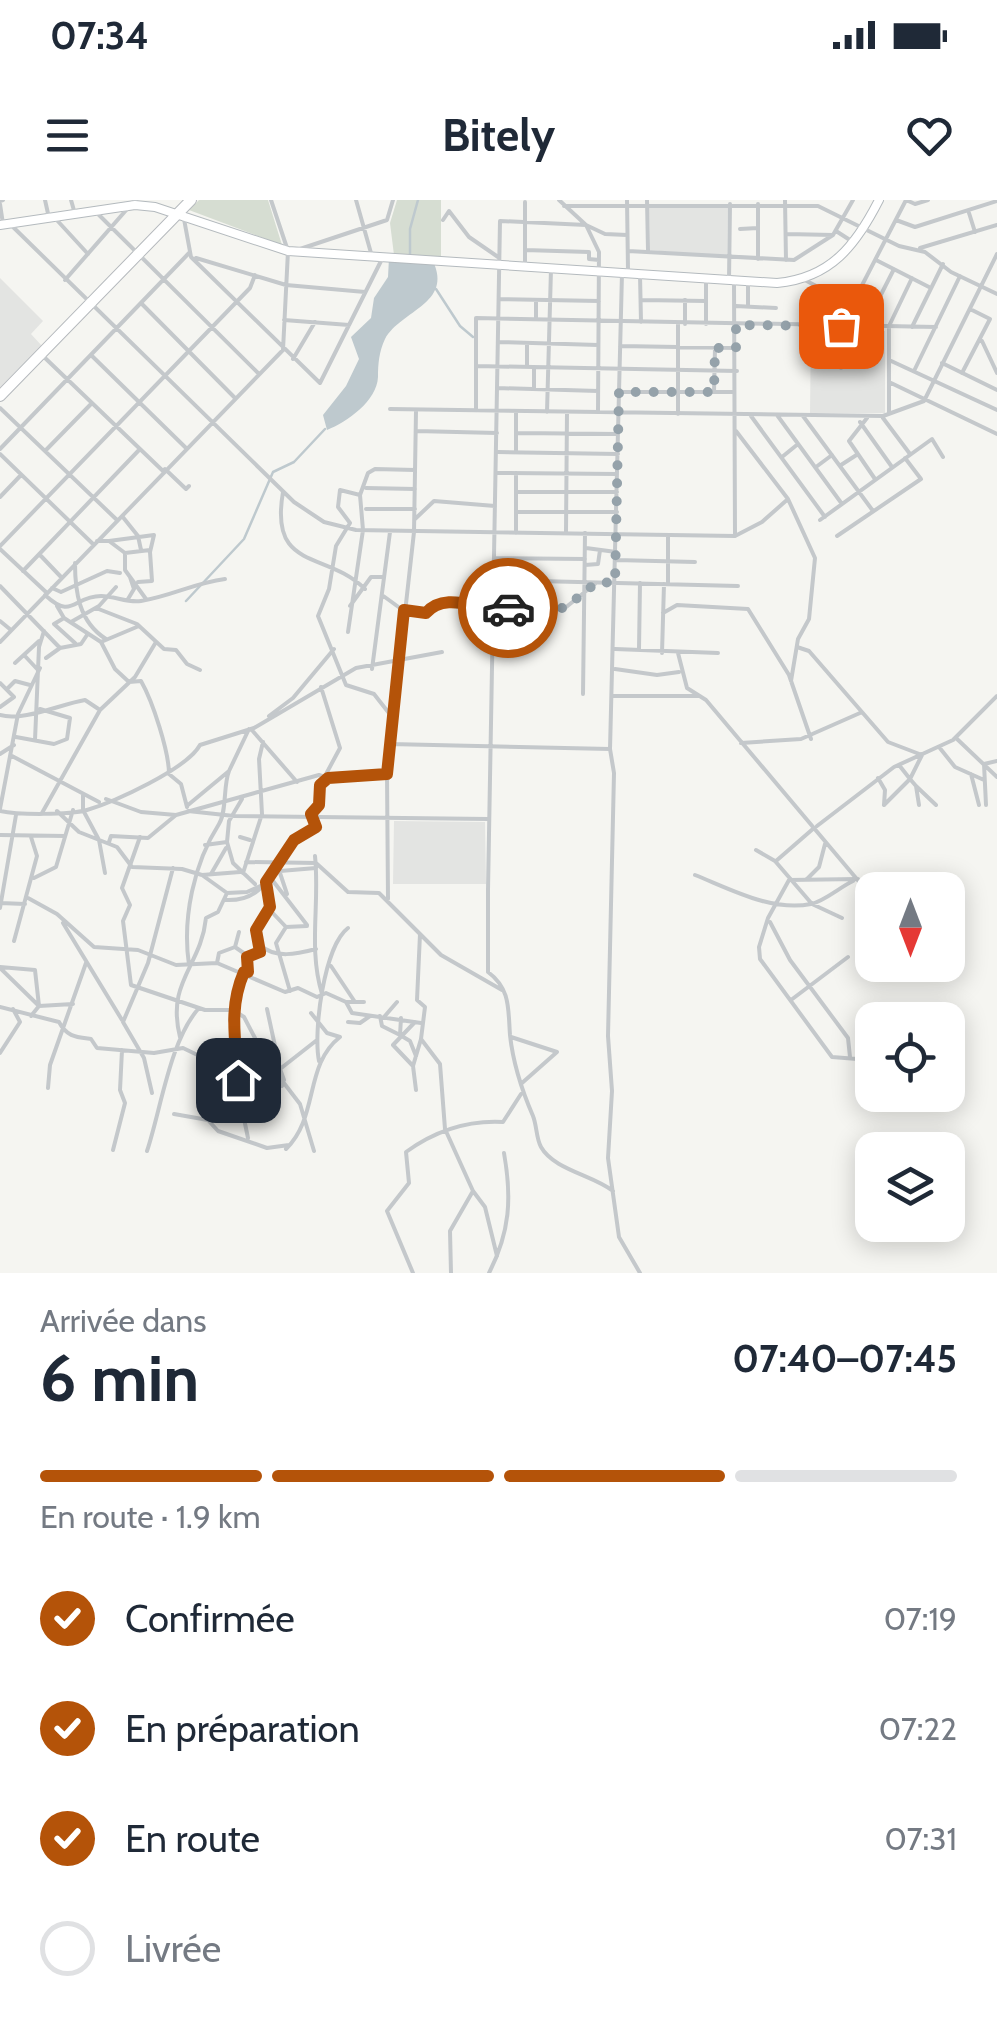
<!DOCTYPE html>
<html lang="fr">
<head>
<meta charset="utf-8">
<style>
	:root { --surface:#fff; --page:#f6f6f7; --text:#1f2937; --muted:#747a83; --line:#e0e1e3; --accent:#b45309 }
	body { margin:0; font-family:Cabin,sans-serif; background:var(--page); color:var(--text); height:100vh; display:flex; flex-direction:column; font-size:38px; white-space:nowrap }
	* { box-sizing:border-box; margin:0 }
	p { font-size:32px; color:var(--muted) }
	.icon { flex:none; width:55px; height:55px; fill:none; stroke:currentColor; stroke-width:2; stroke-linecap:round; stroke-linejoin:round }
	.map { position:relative; height:1073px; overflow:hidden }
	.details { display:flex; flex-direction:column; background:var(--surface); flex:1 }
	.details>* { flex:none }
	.needle { width:65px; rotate:180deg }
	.buttons { position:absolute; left:855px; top:672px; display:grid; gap:20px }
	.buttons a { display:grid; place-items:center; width:110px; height:110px; border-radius:20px; background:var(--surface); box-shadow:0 5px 25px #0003; font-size:50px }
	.pin { position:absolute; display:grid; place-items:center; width:85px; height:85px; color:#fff; margin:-42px; border-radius:20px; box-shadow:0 5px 15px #0006 }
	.courier { position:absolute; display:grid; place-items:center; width:100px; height:100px; margin:-50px; border:8px solid #b45309; border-radius:50%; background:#fff; color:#222; box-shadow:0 2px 12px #0007 }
	.summary em { font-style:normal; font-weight:700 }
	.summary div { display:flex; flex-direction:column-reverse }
	.summary { display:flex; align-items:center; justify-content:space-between; height:170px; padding:0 40px }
	h1 { font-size:65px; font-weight:700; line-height:75px }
	.bar { display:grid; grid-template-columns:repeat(4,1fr); gap:15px 10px; align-content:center; height:120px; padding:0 40px }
	.bar i { height:12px; border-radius:8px; background:var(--line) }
	.bar .active { background:var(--accent) }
	.bar p { grid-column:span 4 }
	ol { padding:0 40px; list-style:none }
	li { display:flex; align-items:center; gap:30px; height:110px }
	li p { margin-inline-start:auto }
	li .icon { padding:10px; border-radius:50%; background:var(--accent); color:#fff; stroke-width:4 }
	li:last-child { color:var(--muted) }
	li i { width:55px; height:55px; border:5px solid var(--line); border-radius:50% }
	.status { display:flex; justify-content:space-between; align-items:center; height:70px; padding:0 50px; background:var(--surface); direction:ltr }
	.status svg { height:28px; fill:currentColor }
	header { display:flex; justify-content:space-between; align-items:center; height:130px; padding:0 40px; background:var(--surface); font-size:45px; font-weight:700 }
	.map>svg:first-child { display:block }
	.built { fill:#e3e4e2 }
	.green { fill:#d6ddd2 }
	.water { fill:#bec9ce }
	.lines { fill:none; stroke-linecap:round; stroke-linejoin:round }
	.stream { stroke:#bec9ce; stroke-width:2.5 }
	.secondary-casing { stroke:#b4babe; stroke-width:10 }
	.primary-casing { stroke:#b5b9bd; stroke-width:12 }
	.street { stroke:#c4c8cb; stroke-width:4 }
	.secondary { stroke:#fff; stroke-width:8 }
	.primary { stroke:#fff; stroke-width:10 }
	.done { stroke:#95a2aa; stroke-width:10; stroke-dasharray:0 18 }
	.route { stroke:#b45309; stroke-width:12 }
</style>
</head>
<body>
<div class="status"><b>07:34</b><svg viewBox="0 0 49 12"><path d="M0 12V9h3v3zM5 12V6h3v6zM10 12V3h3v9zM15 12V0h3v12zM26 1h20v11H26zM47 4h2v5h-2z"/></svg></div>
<header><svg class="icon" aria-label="menu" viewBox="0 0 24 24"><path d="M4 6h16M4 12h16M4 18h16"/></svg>Bitely<svg class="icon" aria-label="heart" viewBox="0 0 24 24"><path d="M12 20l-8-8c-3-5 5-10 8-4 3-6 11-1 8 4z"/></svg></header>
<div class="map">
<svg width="997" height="1073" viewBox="0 0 997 1073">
	<rect width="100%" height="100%" fill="#f5f5f1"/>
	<path class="built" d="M728,7l-1,50 -77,-7 -1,-42z
		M0,78l43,43 -12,13 11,12 -42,43z
		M811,130l74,1v82h-75z
		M394,621l91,1 1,62h-93z"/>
	<path class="green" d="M199,0h69l14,45 -93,-35z
		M397,0h44v59l-47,-4 -4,-32z"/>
	<path class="water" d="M389,58l44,3c20,43 -32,49 -48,78 -6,13 -7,25 -7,38 -1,24 -31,45 -51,53l-4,-15 23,-29 13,-27 -8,-22 20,-19 3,-20 14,-21z"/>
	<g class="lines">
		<path class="stream" d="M410,57v-28l8,-29
			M436,89l24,37 13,11
			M186,401l58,-62 29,-67 21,-10 31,-33"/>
		<g class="secondary-casing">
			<path id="secondary" d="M0,25l135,-20 20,2 133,44 489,32c54,-5 79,-38 102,-83"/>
		</g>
		<g class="primary-casing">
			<path id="primary" d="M0,196l191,-196"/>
		</g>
		<path class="street" d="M45,0l4,18
			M71,0l4,14
			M356,0l15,53
			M559,0l27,25 13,27 -1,160
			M627,0l1,70
			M647,0l1,50
			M785,0l1,60
			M0,1l3,-1
			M525,2v65
			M0,4l3,20
			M564,6h254l81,40 26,6 26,20 46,22
			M97,13l162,161
			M969,13l6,19
			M54,17l34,37
			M184,19l7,38 129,126 63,-126
			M443,20l6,-9 20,26 29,20
			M896,20l19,7 82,-26
			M11,25l283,277 30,20 32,8 379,6 27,-14 26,-23
			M740,29l18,-1
			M836,31l17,11
			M786,34l47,1
			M920,48l77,-23
			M297,50l90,-30 6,-20
			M525,50l64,2v7l10,1
			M628,51l166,9 39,-25 20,-35
			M196,58l90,27 79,7
			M758,59v-55
			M876,60l53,27
			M622,73l-12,476 4,24 -6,263 4,55 -4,67 11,79 21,36
			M640,75l1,47
			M803,79l47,25
			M65,80l70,-80
			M729,80l1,-76
			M734,82l1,254
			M748,82v25
			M499,99l100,2
			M536,100v19
			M641,100l65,1
			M141,103l94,95
			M736,106l40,2
			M284,120l65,5
			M685,124v-24
			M706,124v-44
			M865,126l29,-57
			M912,127l31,-63
			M982,141l15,32
			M498,142l100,3
			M527,143v24
			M620,146l116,2
			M91,155l95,93
			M44,157l119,114
			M293,159l22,-37
			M889,160l108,50
			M942,163l55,27
			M476,166l261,5
			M841,168v-42l65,-126 9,4 13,-4
			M914,171l46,-95
			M962,173l28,-54 -20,-10
			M889,182l108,52
			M497,188l101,3
			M534,189v-20
			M619,192h115
			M714,192l1,-44
			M0,208l117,112
			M390,209l493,7 41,-15 73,-147
			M476,210v-92l460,9
			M547,212l4,-143
			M678,214v-90
			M889,214v-88l23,-48
			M777,215l65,89
			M751,216l74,101
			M803,216l70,95
			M867,218l-18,23 26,38
			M883,218l27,36
			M860,222l32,45
			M416,231l81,2
			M736,231l52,68 27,59 -6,61 -11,20 -7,42
			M516,233l102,1
			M0,249l189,-196
			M46,250l46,-47
			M516,251v-40
			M498,252l120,2
			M0,254l93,90
			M782,257l16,-13
			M841,265l17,-11
			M816,267l16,-12
			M165,269l21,20 3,-3
			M497,273l120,1
			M366,288l49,1
			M283,292c-14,80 43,58 82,97
			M516,292h101
			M360,295l-20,-5 -2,17 12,16 -14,23 -7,43 -11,27 28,69 28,9 18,23
			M0,297l21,-22
			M366,309h49
			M516,312h101
			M122,316l16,20 3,14
			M415,319l19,-18 61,5
			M820,320l112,-81 11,18
			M566,332l1,-120
			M516,333v-60
			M837,336l84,-57 -16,-21
			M97,341h12l16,12 25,-3
			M109,341l45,-6 -4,17 2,29 -14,1
			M0,346l250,-258 5,-13
			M586,348l30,4
			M0,349l47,44
			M125,353v17l21,29
			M41,356l21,22
			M495,358l90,1
			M616,360l79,2
			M75,363c0,29 4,59 31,76
			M585,365l13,-1 2,-14
			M23,371l117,-122
			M494,380l244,6
			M668,384v-49
			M0,386l60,62
			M52,388l9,4 46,-21 13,2
			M45,395c28,26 28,1 56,1 14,0 26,7 40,5 31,-5 53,-18 84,-22
			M382,395l22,16 15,3 16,-9 21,-3 37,9 72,-3 31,-25
			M128,399l6,-10 -4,-12
			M57,406l7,12 37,24 38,-16
			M350,406l21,-29h13
			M96,408l41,16 27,25 12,1 11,14 13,6
			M663,413l14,-8 71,4 41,66 22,64
			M64,418l-10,6 21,19
			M0,421l11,9
			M71,422l28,-16 17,-19
			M348,432l15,-102 -3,-35 8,-22 7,-4 40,1
			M0,442l283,-292 5,-99 -17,-51
			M101,442l14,27 14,13 12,-1c12,21 28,71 28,93l12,10 6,23
			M797,447l12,4 79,91 34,13 -12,24 6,7 3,19
			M615,449l103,4
			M639,449l1,-66
			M662,453l2,-69
			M678,453l9,35 19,12 166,197
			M24,455l14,15
			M46,458l14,-10 21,-4 6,-9
			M15,463l24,-22
			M372,469l18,-137
			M615,469l42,6 22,-3
			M0,483l14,14 -14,10
			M7,489l8,-8 15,4
			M583,494l2,-161
			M613,496h85
			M0,515c22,7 61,-11 85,-15l15,10
			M269,516l24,-18 41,-49
			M251,529l46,53
			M16,537l38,7 13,-5 3,-21 -30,-9
			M956,538l41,39
			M35,540l4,-93 5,-16
			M741,543l60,-4 59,-26
			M390,544l220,5
			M939,547l16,20 29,13
			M0,554l14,-9
			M12,556l87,46
			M971,574l8,31
			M878,578l7,12 -1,15
			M916,586l20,19
			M83,595v15l16,30 6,33
			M106,599l35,13 35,3 143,-40 15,5 52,-6
			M188,605l41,-34 20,-42
			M884,605l26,-26 -11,-14
			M986,605l-2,-41 13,-3
			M0,609l18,-95 22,-46
			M0,611c18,4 69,4 87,-1 27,-8 100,-41 113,-65l54,-17 102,-60 86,-16
			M57,611l22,21 38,15 15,20 50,2 20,6 25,18 20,-1 20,-9 2,30 -14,19 5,19 -13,6
			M188,611l46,5 255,3
			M42,613l58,-103 35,-33 21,-35
			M817,626l77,-59 59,-27 44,-44
			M0,635l65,1
			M140,637l-18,51 8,17 -7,16 8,64 74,25h28l11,7 23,44 33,43 14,47
			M240,637l10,3
			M109,642l2,-6 37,2 28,-23
			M227,642l2,-21 13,-22
			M205,645l22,-3 6,21 22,21
			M756,650l19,11 37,43 30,14
			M315,656c5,48 -7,92 7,138
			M776,661l38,-33
			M246,662l70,1 32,29 31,1 41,41 -3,66 8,7 -4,32 19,25 5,65 28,62
			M279,670l8,24
			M280,671l36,-3
			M243,673l19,-59 -3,-55 4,-17
			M211,674l15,-26
			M202,675l38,-3
			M695,675c35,14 77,37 116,29 14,-3 29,-17 42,-23
			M270,677l37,48
			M34,678l22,-11 17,-57
			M807,679l12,-12 6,-23
			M858,679l-69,1 -21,38 -9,29 1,12 72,98 38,3
			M28,698l29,16 37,33 44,3 38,15 41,-2 68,29 13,-4 19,9 9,-4 20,9h18
			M388,699l-1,-125 27,-242 2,-121
			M225,700c56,3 45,-60 91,-73l-5,-13 8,-9 -1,-16 22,-41 -19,-61
			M0,703l25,1
			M0,708l16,-93
			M269,709l17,18
			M770,722l20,38 58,78 2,19
			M63,723l59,97
			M420,734l21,21 61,35
			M14,741l23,-85 -6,-19
			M260,745c15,14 37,9 56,4
			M235,747l10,7 3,17
			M235,747l4,-15
			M217,763l2,-10 16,-6
			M189,765c-7,-47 5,-102 30,-141 8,-13 4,-38 10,-53
			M331,766l24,36
			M0,767l35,3 4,36 -8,10
			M0,768l39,38 34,-2
			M244,772l-14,48 8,21 -1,44 11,53
			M290,791l-14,-48 10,-16 21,-1
			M791,800l57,-43
			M346,802l6,11 69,10
			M0,807l59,15c8,15 17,15 32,17l6,9 57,5 29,-5 29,14h33l37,24
			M267,809l13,60
			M380,816l2,10 18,9
			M384,817l13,-15
			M401,818l-1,17 10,6 6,15
			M348,822l12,1 10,-7
			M180,837c-14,-56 21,-70 26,-119l12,-6 9,-19
			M511,837l46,15 -35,31
			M0,853l20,-31 -7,-13
			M319,861c-6,-29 5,-115 29,-133
			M413,866l-20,-21 22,-23
			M284,880l-4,-11 37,-29
			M48,888l2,-23 36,-102
			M416,890l-3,-24 8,-27
			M152,893l-8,-35 -21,-36 25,-59 25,-95
			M174,914l34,6 10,11 49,17 22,-3
			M286,949c33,-32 18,-84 54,-112l-13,-4 -16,-20
			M113,950l12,-47 -5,-13 2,-40
			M147,951c14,-42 23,-111 52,-143
			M613,991c-20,-16 -59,-21 -72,-44 -5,-9 -4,-21 -8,-31 -10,-23 -20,-53 -23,-81 -2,-25 1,-46 -22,-63v-82l12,-669 86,4 19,9 22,1
			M413,1073l-26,-62 22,-28 -3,-31c29,-21 60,-32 97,-30l18,-28
			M451,1073l-1,-42 23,-40 12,16 12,49
			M489,1073c21,-41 23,-75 15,-120"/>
		<use href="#secondary" class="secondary"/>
		<use href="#primary" class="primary"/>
	</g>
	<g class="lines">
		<path class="done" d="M508,408h57l32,-26 18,1 4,-191h95l1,-44h21v-23l105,1"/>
		<path class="route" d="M238,880c-2,-39 -10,-71 6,-108h4l-1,-15 13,-5 -4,-22 14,-23 -4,-25 28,-42 22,-13 -5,-13 8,-9 1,-20 8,-7 59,-4 17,-164 22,3c20,-24 57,0 82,-5"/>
	</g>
</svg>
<div class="buttons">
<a><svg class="needle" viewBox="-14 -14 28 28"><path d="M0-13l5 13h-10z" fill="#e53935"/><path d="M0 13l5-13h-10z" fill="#747a83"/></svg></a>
<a><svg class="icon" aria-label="locate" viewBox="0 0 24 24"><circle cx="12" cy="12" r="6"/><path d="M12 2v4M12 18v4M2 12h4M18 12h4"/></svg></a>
<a><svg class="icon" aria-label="layers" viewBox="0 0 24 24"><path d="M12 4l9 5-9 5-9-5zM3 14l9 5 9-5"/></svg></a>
</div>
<div class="pin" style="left:841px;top:126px;background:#ea580c"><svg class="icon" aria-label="bag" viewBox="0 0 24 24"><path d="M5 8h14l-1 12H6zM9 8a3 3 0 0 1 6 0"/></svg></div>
<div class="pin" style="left:238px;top:880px;background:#1f2937"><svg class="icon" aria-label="home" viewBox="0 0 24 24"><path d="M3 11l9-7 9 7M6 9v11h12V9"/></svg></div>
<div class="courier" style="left:508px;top:408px"><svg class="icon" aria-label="car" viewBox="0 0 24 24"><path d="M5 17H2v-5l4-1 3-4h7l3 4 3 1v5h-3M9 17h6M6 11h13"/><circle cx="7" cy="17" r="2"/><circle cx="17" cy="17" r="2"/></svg></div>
</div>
<section class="details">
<div class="summary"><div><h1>6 min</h1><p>Arrivée dans</p></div><em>07:40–07:45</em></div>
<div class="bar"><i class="active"></i><i class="active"></i><i class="active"></i><i></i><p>En route · 1.9 km</p></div>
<ol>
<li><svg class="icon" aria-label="check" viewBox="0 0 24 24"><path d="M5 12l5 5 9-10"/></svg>Confirmée<p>07:19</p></li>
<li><svg class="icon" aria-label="check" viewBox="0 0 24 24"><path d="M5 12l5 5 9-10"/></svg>En préparation<p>07:22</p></li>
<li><svg class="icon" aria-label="check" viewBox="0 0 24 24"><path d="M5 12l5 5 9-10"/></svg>En route<p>07:31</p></li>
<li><i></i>Livrée</li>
</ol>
</section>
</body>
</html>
